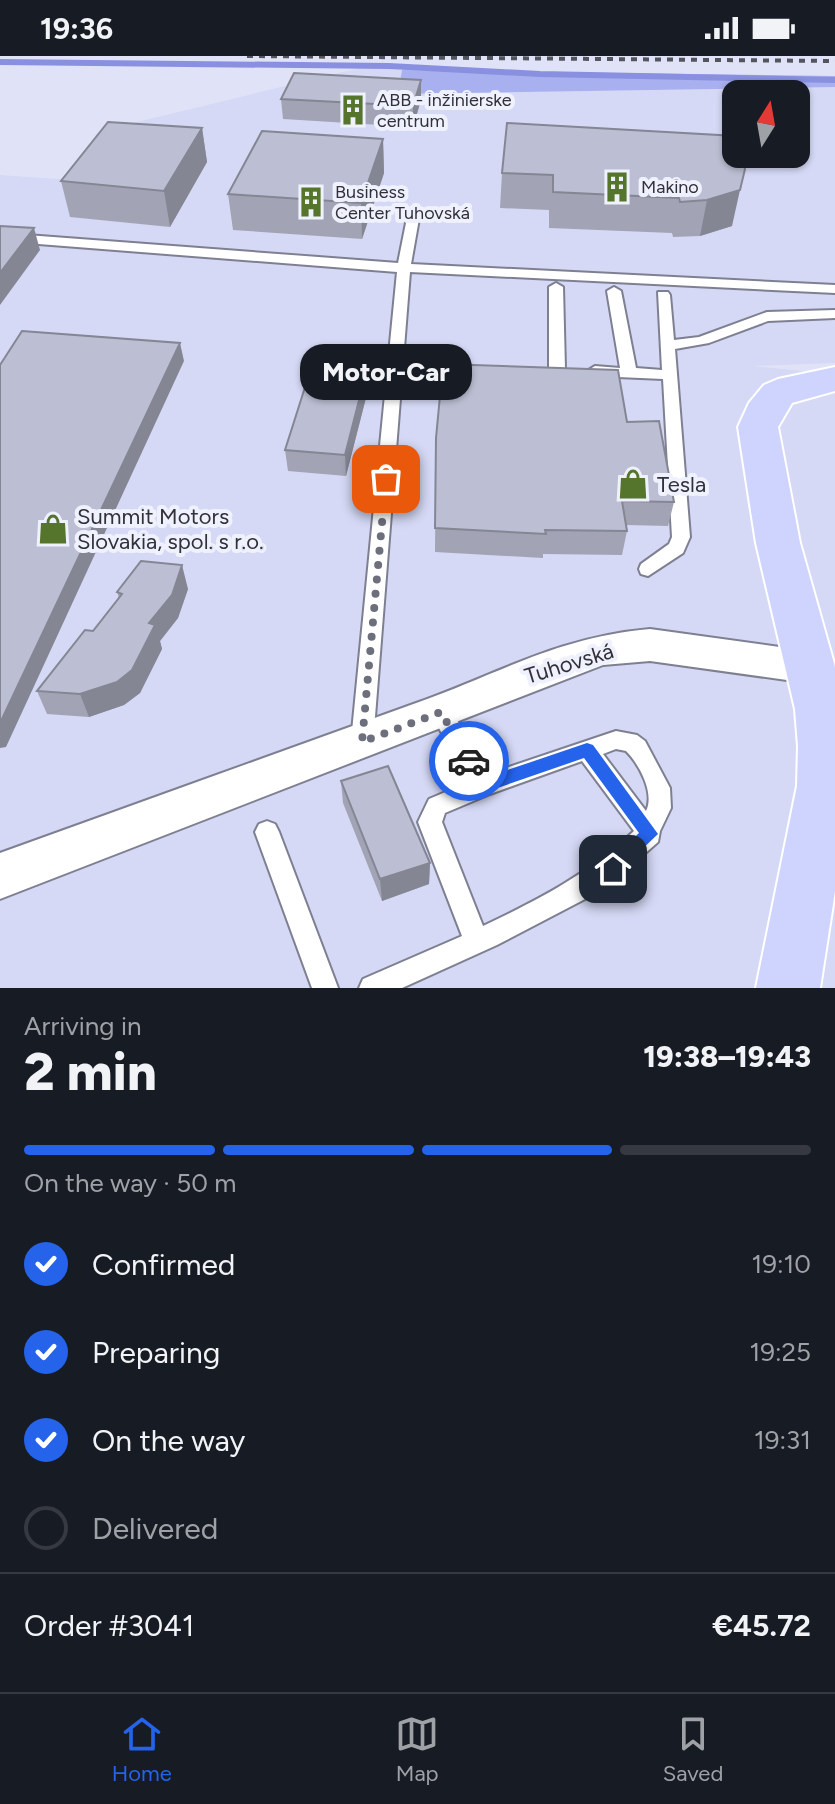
<!DOCTYPE html>
<html lang="en">
<head>
<meta charset="utf-8">
<style>
	:root { --surface:#171b24; --page:#20242c; --text:#f1f3f6; --muted:#9ea1a6; --line:#363941; --accent:#2563eb }
	body { margin:0; font-family:Figtree,sans-serif; background:var(--page); color:var(--text); height:100vh; display:flex; flex-direction:column; font-size:30px; white-space:nowrap }
	* { box-sizing:border-box; margin:0 }
	p { font-size:26px; color:var(--muted) }
	.icon { flex:none; width:44px; height:44px; fill:none; stroke:currentColor; stroke-width:2; stroke-linecap:round; stroke-linejoin:round }
	.map { position:relative; height:932px; overflow:hidden }
	.panel { display:flex; flex-direction:column; background:var(--surface); flex:1 }
	.panel>* { flex:none }
	.needle { width:52px; rotate:11deg }
	.tools { position:absolute; left:722px; top:24px; display:grid; gap:16px }
	.tools a { display:grid; place-items:center; width:88px; height:88px; border-radius:16px; background:var(--surface); box-shadow:0 2px 6px #0004; font-size:40px }
	.pin { position:absolute; display:grid; place-items:center; width:68px; height:68px; color:#fff; margin:-34px; border-radius:16px; box-shadow:0 4px 12px #0006 }
	.courier { position:absolute; display:grid; place-items:center; width:80px; height:80px; margin:-40px; border:6px solid #2563eb; border-radius:50%; background:#fff; color:#222; box-shadow:0 2px 10px #0007 }
	.bubble { position:absolute; height:56px; border-radius:24px; background:var(--surface); box-shadow:0 2px 6px #0004; font-size:26px; font-weight:800; line-height:56px; text-align:center }
	.summary em { font-style:normal; font-weight:800 }
	.summary div { display:flex; flex-direction:column-reverse }
	.summary { display:flex; align-items:center; justify-content:space-between; height:136px; padding:0 24px }
	h1 { font-size:52px; font-weight:800; line-height:60px }
	.bar { display:grid; grid-template-columns:repeat(4,1fr); gap:12px 8px; align-content:center; height:96px; padding:0 24px }
	.bar i { height:10px; border-radius:6px; background:var(--line) }
	.bar .current { background:var(--accent) }
	.bar p { grid-column:span 4 }
	.line { display:flex; align-items:center; gap:20px; padding:0 24px; border-top:2px solid var(--line) }
	.line div { flex:1 }
	ol { padding:0 24px; list-style:none }
	li { display:flex; align-items:center; gap:24px; height:88px }
	li p { margin-inline-start:auto }
	li .icon { padding:8px; border-radius:50%; background:var(--accent); color:#fff; stroke-width:4 }
	li:last-child { color:var(--muted) }
	li i { width:44px; height:44px; border:4px solid var(--line); border-radius:50% }
	.status { display:flex; justify-content:space-between; align-items:center; height:56px; padding:0 40px; background:var(--surface); direction:ltr }
	.status svg { height:22px; fill:currentColor }
	.tab-bar { display:flex; justify-content:space-around; align-items:center; height:112px; border-top:2px solid var(--line); background:var(--surface); font-size:22px; color:var(--muted) }
	.tab-bar a { display:grid; justify-items:center; gap:4px }
	.tab-bar .current { color:var(--accent) }
	.map>svg:first-child { display:block }
	.built { fill:#d5d9f5; fill-rule:evenodd }
	.green { fill:#a8b0ef }
	.lines { fill:none; stroke-linecap:round; stroke-linejoin:round }
	.stream { stroke:#8990df; stroke-width:6 }
	.service-casing { stroke:#7e8092; stroke-width:4 }
	.minor-casing { stroke:#7e8092; stroke-width:4 }
	.primary-casing { stroke:#fff; stroke-width:4 }
	.service { fill:#fff; fill-rule:evenodd }
	.minor { fill:#fff; fill-rule:evenodd }
	.primary { fill:#cfd4fe; fill-rule:evenodd }
	.rail { stroke:#52545e; stroke-width:4; stroke-dasharray:6 6; stroke-linecap:butt }
	.wall { fill:#a2a4b5 }
	.shaded-wall { fill:#848694 }
	.building { fill:#bcbfd3; stroke:#848694; stroke-width:2 }
	.route { fill:#2563eb }
	.done { stroke:#6e6f7c; stroke-width:8; stroke-dasharray:0 14.4 }
	.labels { text-anchor:middle; stroke-width:8; stroke-linejoin:round; paint-order:stroke }
	.far-poi-label { font-size:18px; fill:#303139; stroke:#eff1fd; text-anchor:start }
	.poi-label { font-size:22px; fill:#303139; stroke:#eff1fd; text-anchor:start }
	.street-label { font-size:22px; fill:#303139; stroke:#eff1fd }
</style>
</head>
<body>
<div class="status"><b>19:36</b><svg viewBox="0 0 49 12"><path d="M0 12V9h3v3zM5 12V6h3v6zM10 12V3h3v9zM15 12V0h3v12zM26 1h20v11H26zM47 4h2v5h-2z"/></svg></div>
<div class="map">
<svg width="835" height="932" viewBox="0 0 835 932">
	<rect width="100%" height="100%" fill="#e0e3f7"/>
	<path class="built" d="M364,11l38,3 -4,24 437,-7v276l-82,3 82,8v614h-835v-813l73,5 43,-53zM736,38h60v60h-60z"/>
	<path class="green" d="M402,14l433,6v11l-437,7z"/>
	<g class="lines">
		<path class="stream" d="M0,6l389,4 151,8 295,6"/>
		<g class="service-casing">
			<path id="service" d="M414,153l6,4 -9,51 424,21v8l-425,-21 -37,470 -3,7 -8,2 -8,-2 -3,-7 46,-470 -397,-31v-8l398,30 10,-50z
				M556,227l7,4 2,82 -8,5 -8,-5v-82z
				M614,231l7,4 15,77 26,2 -4,-78h10l2,3 4,45 25,-3 68,-25 68,-2v8l-67,3 -59,22 -34,6 15,188 -7,16 -35,23 -7,-2 -2,-5 2,-5 28,-20 3,-7 -9,-158 -68,-3 -8,-5 8,-5 25,2 -13,-77z
				M441,647l8,3 39,68 128,-43 21,4 8,6 25,47 1,20 -11,23 -2,11 -33,29 -38,27 -90,47 -95,43h-43l4,-9 99,-43 -44,-114 11,-23 40,-17 -39,-70 3,-6zM616,693l10,2c13,13 29,42 20,60l-43,-57zM582,705l52,70c-44,42 -96,69 -151,95l-41,-104 3,-9 45,-19z
				M267,765l8,3 4,8 59,156h-26l-57,-156 4,-8z"/>
		</g>
		<g class="minor-casing">
			<path id="minor" d="M650,573l158,22 14,4 6,12 -6,12 -14,4 -158,-22 -47,4 -603,234v-46c140,-50 279,-101 419,-151 83,-30 140,-65 231,-73z"/>
		</g>
		<g class="primary-casing">
			<path id="primary" d="M835,311v24l-43,12 -14,24 22,116 35,124v224l-15,97h-64l41,-202 1,-40 -3,-37 -39,-166 -18,-116 11,-24 15,-18 14,-6z"/>
		</g>
		<use href="#service" class="service"/>
		<use href="#minor" class="minor"/>
		<use href="#primary" class="primary"/>
		<path class="rail" d="M247,0l588,5"/>
	</g>
	<path class="wall" d="M281,43l140,1 -8,27 -130,-8z
		M202,72l5,34 -37,65 -100,-10 -9,-36z
		M736,80l-4,90 -32,10 -27,1 -1,-4 -123,-5v-18l-49,-2 2,-35z
		M383,83l1,34 -22,66 -129,-9 -5,-36z
		M369,330l-23,90 -58,-5 -3,-21z
		M627,366l47,80 -6,24 -42,-1 1,6 -5,24 -79,-1v4l-108,-6 1,-114z
		M188,533l-10,29 -18,23 2,8 -22,44 -16,12 -35,12 -42,-3 -10,-23 56,-60 26,-33 -2,-6z
		M341,725l89,82 -1,21 -47,17 -39,-98z"/>
	<path class="shaded-wall" d="M421,24v20l-8,27v-21z
		M202,72l5,34 -37,65 -6,-36z
		M383,83l1,34 -22,66 -1,-36z
		M740,134l-8,36 -32,10 7,-36z
		M34,172l6,22 -40,55v-32z
		M180,287l4,18 -178,386 -6,1v-25z
		M368,309l1,21 -23,90 -1,-21z
		M182,509l6,24 -10,29 -18,23 2,8 -22,44 -16,12 -35,12 -9,-23 69,-71z
		M430,807l-1,21 -47,17 -2,-22z"/>
	<path class="building" d="M294,17l127,7 -8,26 -132,-7z
		M108,66l94,6 -38,63 -103,-10z
		M507,67l229,13v18h5l4,15 -5,21 -33,10 -27,2 -1,-4 -126,-6v-17l-51,-2z
		M262,75l121,8 -22,64 -133,-9z
		M0,170l34,2 -34,45z
		M22,275l158,12 -180,380v-358z
		M319,303l49,6 -23,90 -60,-5 22,-69z
		M443,308l175,6 9,52 32,-1 15,81 -52,-1 5,30 -82,-1 1,4 -111,-6 1,-90z
		M141,505l41,4 -10,30 -23,28 6,2 -23,45 -15,12 -37,12 -43,-3 48,-61 8,1 29,-37 -5,-2z
		M388,710l42,97 -50,16 -39,-98z"/>
	<path class="route" d="M587,687l6,2 65,89 -45,43 -6,-2v-12l32,-30 -55,-75 -101,35 -5,-2 -17,-30 8,-7 6,2 12,21z"/>
	<g class="lines">
		<path class="done" d="M386,423l-24,263 79,-30 28,49"/>
	</g>
	<defs>
		<g id="building-bare" transform="scale(2.4)"><path d="M-4-6H4V6H1V3H-1V6H-4ZM-2.5-4.3h1.7v1.8h-1.7ZM.8-4.3h1.7v1.8H.8ZM-2.5-1h1.7V.8h-1.7ZM.8-1h1.7V.8H.8Z" fill="#56752c" stroke="#eff1fd" stroke-width="2.5" paint-order="stroke"/></g>
		<g id="shop-bare" transform="scale(2.4)"><path d="M-5-2.5h2.3a2.7 3.5 0 0 1 5.4 0H5L5.5 6h-11ZM-1.5-2.5h3a1.5 2.3 0 0 0-3 0Z" fill="#56752c" stroke="#eff1fd" stroke-width="2.5" paint-order="stroke"/></g>
	</defs>
	<g fill-rule="evenodd">
		<use href="#building-bare" x="353" y="54"/>
		<use href="#building-bare" x="617" y="131"/>
		<use href="#building-bare" x="311" y="146"/>
		<use href="#shop-bare" x="633" y="428"/>
		<use href="#shop-bare" x="53" y="473"/>
	</g>
	<g class="labels">
		<g class="far-poi-label">
			<text x="377" y="50">ABB - inžinierske<tspan x="377" dy="21">centrum</tspan></text>
			<text x="641" y="137">Makino</text>
			<text x="335" y="142">Business<tspan x="335" dy="21">Center Tuhovská</tspan></text>
		</g>
		<g class="poi-label">
			<text x="657" y="436">Tesla</text>
			<text x="77" y="468">Summit Motors<tspan x="77" dy="25">Slovakia, spol. s r.o.</tspan></text>
		</g>
		<g class="street-label">
			<text transform="translate(569 607) rotate(-17)" y="8">Tuhovská</text>
		</g>
	</g>
</svg>
<div class="tools">
<a><svg class="needle" viewBox="-14 -14 28 28"><path d="M0-13l5 13h-10z" fill="#e53935"/><path d="M0 13l5-13h-10z" fill="#9ea1a6"/></svg></a>
</div>
<div class="pin" style="left:386px;top:423px;background:#ea580c"><svg class="icon" aria-label="bag" viewBox="0 0 24 24"><path d="M5 8h14l-1 12H6zM9 8a3 3 0 0 1 6 0"/></svg></div>
<div class="pin" style="left:613px;top:813px;background:#1f2937"><svg class="icon" aria-label="home" viewBox="0 0 24 24"><path d="M3 11l9-7 9 7M6 9v11h12V9"/></svg></div>
<div class="courier" style="left:469px;top:705px"><svg class="icon" aria-label="car" viewBox="0 0 24 24"><path d="M5 17H2v-5l4-1 3-4h7l3 4 3 1v5h-3M9 17h6M6 11h13"/><circle cx="7" cy="17" r="2"/><circle cx="17" cy="17" r="2"/></svg></div>
<div class="bubble" style="left:300px;top:288px;width:172px">Motor-Car</div>
</div>
<section class="panel">
<div class="summary"><div><h1>2 min</h1><p>Arriving in</p></div><em>19:38–19:43</em></div>
<div class="bar"><i class="current"></i><i class="current"></i><i class="current"></i><i></i><p>On the way · 50 m</p></div>
<ol>
<li><svg class="icon" aria-label="check" viewBox="0 0 24 24"><path d="M5 12l5 5 9-10"/></svg>Confirmed<p>19:10</p></li>
<li><svg class="icon" aria-label="check" viewBox="0 0 24 24"><path d="M5 12l5 5 9-10"/></svg>Preparing<p>19:25</p></li>
<li><svg class="icon" aria-label="check" viewBox="0 0 24 24"><path d="M5 12l5 5 9-10"/></svg>On the way<p>19:31</p></li>
<li><i></i>Delivered</li>
</ol>
<div class="line" style="height:104px"><div>Order #3041</div><b>€45.72</b></div>
</section>
<nav class="tab-bar">
<a class="current"><svg class="icon" aria-label="home" viewBox="0 0 24 24"><path d="M3 11l9-7 9 7M6 9v11h12V9"/></svg>Home</a>
<a><svg class="icon" aria-label="map" viewBox="0 0 24 24"><path d="M3 6l6-2 6 2 6-2v14l-6 2-6-2-6 2zM9 4v14M15 6v14"/></svg>Map</a>
<a><svg class="icon" aria-label="saved" viewBox="0 0 24 24"><path d="M7 4h10v16l-5-4-5 4z"/></svg>Saved</a>
</nav>
</body>
</html>
